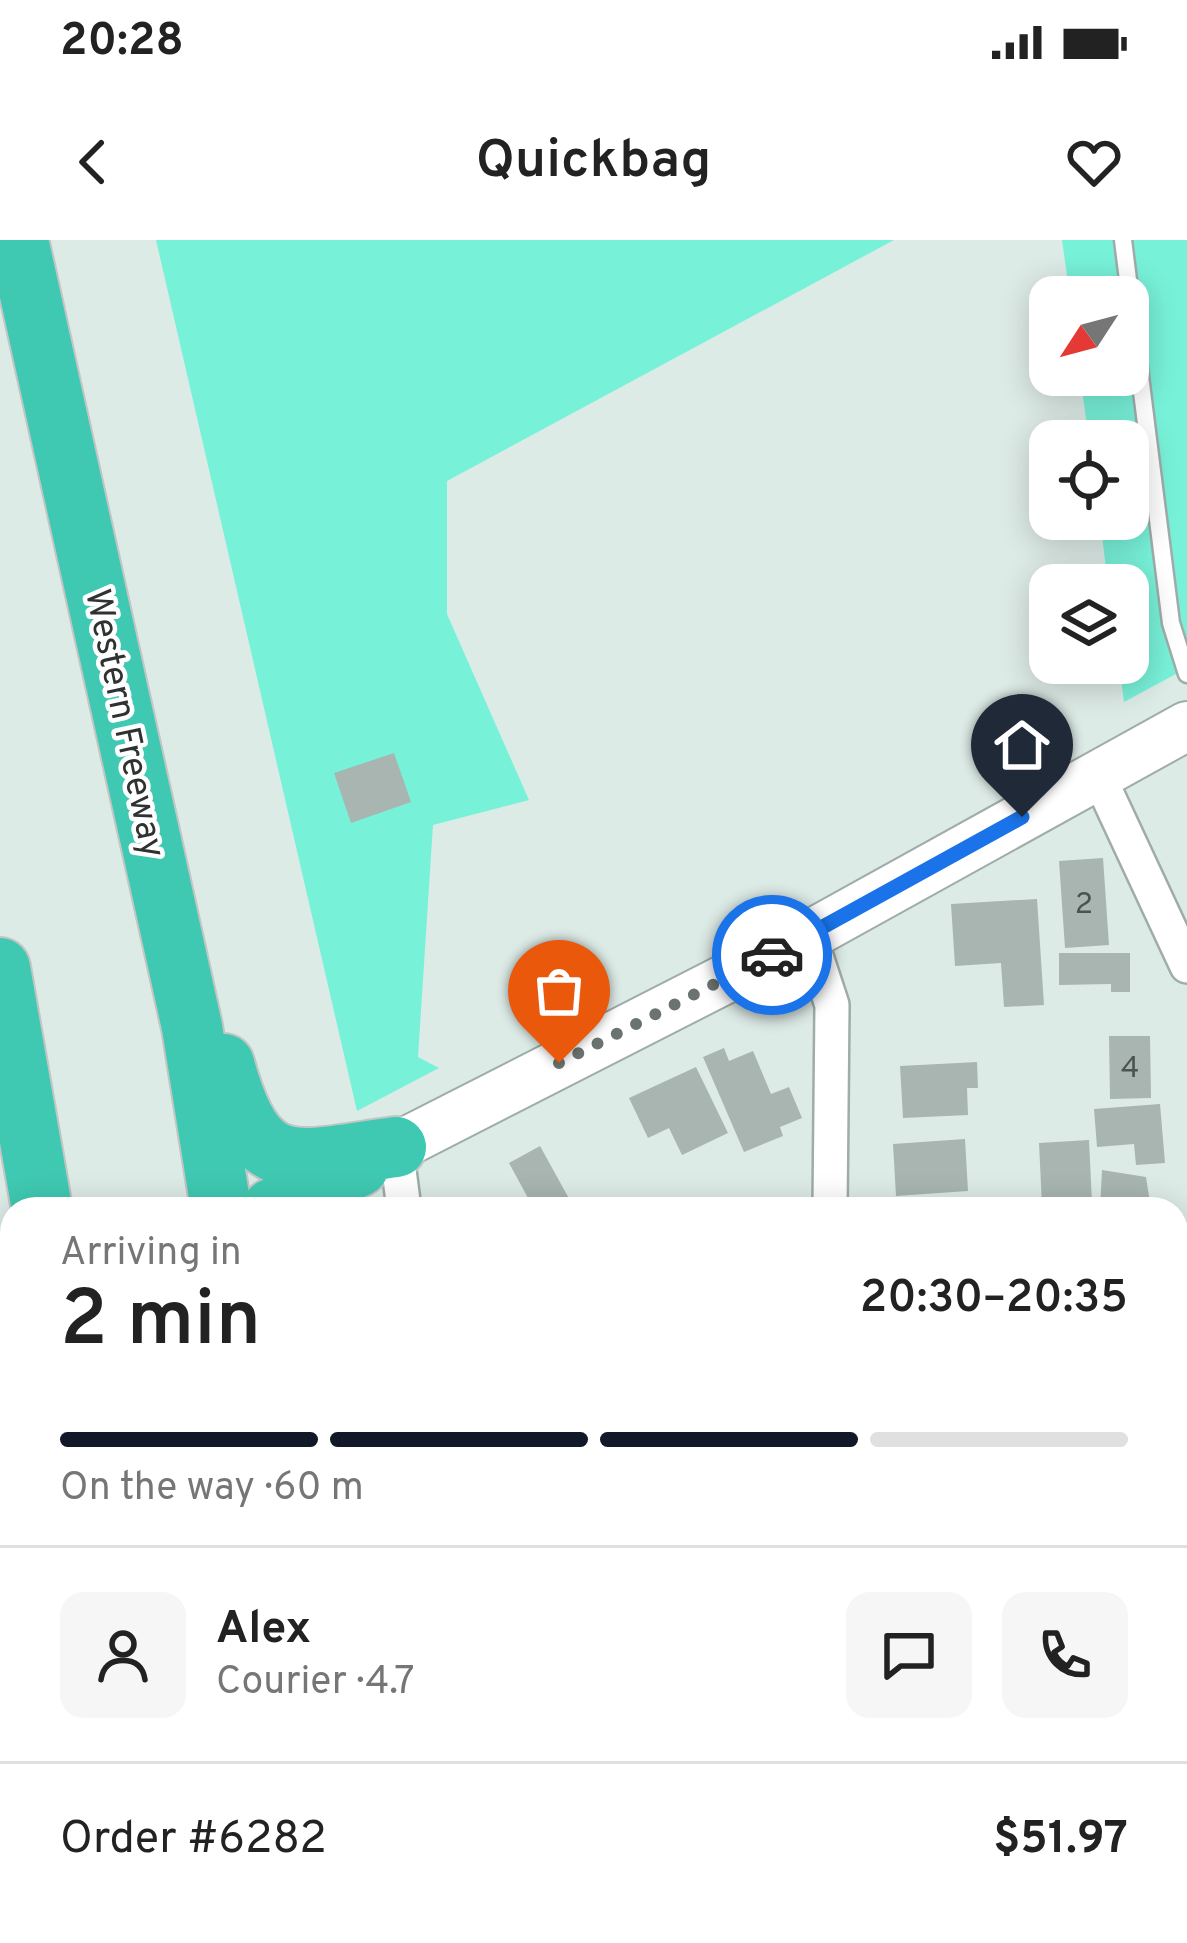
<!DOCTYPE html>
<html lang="en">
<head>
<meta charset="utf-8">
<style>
	:root { --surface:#fff; --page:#f6f6f6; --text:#222; --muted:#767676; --line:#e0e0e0; --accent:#111827 }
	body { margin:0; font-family:Overpass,sans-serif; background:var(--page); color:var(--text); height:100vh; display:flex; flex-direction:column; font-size:45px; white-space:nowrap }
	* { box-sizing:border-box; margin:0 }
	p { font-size:39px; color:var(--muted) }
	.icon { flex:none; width:66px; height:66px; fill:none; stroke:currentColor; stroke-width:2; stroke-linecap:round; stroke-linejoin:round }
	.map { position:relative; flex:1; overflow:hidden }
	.panel { position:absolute; left:0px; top:957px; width:1188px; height:747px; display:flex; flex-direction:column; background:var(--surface); border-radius:36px 36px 0 0; box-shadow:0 6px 30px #0003 }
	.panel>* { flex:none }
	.needle { width:78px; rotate:234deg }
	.controls { position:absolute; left:1029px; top:36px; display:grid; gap:24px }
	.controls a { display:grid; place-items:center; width:120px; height:120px; border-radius:24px; background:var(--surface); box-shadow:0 6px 30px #0003; font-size:60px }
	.pin { position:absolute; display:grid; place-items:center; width:102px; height:102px; color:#fff; margin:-123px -51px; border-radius:50% 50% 50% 0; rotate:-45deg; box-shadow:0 0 12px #0007 }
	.pin .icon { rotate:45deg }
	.courier { position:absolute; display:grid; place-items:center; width:120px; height:120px; margin:-60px; border:9px solid #1a73e8; border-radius:50%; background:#fff; color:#222; box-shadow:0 3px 15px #0007 }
	.overview em { font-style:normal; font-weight:600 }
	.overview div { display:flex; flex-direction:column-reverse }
	.overview { display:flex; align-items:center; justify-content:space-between; height:204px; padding:0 60px }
	h1 { font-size:78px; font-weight:600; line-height:90px }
	.bar { display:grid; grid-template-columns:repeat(4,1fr); gap:18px 12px; align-content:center; height:144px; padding:0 60px }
	.bar i { height:15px; border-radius:9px; background:var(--line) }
	.bar .active { background:var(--accent) }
	.bar p { grid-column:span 4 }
	.line { display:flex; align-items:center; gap:30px; padding:0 60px; border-top:3px solid var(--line) }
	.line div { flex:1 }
	.round { display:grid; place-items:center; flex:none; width:126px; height:126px; border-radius:24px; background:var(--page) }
	.status { display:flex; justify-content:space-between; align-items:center; height:84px; padding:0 60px; background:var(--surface); direction:ltr }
	.status svg { height:33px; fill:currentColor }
	header { display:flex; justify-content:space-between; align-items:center; height:156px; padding:0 60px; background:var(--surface); font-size:54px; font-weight:600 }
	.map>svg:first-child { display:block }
	.green { fill:#78f1d9 }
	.building { fill:#a8b5b1 }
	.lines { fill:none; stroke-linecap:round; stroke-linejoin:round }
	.lane-casing { stroke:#9faca9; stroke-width:21 }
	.street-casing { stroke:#9faca9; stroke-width:38 }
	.secondary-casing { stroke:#9faca9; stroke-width:52 }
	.highway-casing { stroke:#c4c6c5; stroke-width:64 }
	.path { stroke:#949e9b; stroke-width:6; stroke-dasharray:6 9; stroke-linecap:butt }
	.lane { stroke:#fff; stroke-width:16 }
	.street { stroke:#fff; stroke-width:33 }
	.secondary { stroke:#fff; stroke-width:48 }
	.highway { stroke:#3fc9b2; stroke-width:60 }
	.done { stroke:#6b7371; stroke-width:12; stroke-dasharray:0 21.6 }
	.route { stroke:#1a73e8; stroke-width:15 }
	.labels { text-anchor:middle; stroke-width:9; stroke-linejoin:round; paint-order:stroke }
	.number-label { font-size:30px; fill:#4c5451 }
	.street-label { font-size:36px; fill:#2e3331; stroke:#fff }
</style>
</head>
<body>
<div class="status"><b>20:28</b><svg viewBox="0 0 49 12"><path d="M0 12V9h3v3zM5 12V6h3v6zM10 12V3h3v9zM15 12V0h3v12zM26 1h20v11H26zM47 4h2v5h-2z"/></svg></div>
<header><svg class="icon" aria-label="back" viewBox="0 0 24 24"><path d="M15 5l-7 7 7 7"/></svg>Quickbag<svg class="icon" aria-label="heart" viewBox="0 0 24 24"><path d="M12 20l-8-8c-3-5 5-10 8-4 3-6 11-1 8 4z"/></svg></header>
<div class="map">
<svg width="1187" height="1703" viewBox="0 0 1187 1703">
	<rect width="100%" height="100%" fill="#ddebe7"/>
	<path class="green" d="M156,0h738l-447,241v133l82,186 -96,25 -15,232 21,11 -82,43z
		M1062,0h125v428l-63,34 -5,-39h9v-78h-20l-8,-66h28v-78h-39l-9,-66h48v-78h-58z"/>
	<path class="building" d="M394,513l17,49 -60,21 -17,-50z
		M1103,618l6,87 -44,3 -6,-87z
		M1037,659l7,106 -40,2 -3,-44 -46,3 -4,-62z
		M1059,713h71v39h-19v-8l-52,1z
		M1109,796h41l1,62 -41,1z
		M724,808l5,13 24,-10 18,43 18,-7 13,31 -22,9 3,9 -39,16 -41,-95z
		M977,822l1,26h-11l1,27 -65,3 -3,-52z
		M696,827l32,66 -46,22 -13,-27 -21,10 -19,-40z
		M1160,864l5,59 -29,2 -2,-21 -37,3 -3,-38z
		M965,899l3,52 -72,5 -3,-52z
		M1089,900l3,63 -50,3 -3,-63z
		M540,906l32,58 -8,5h-30l-25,-46z
		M1102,930l44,7 5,32h-51z
		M894,961h49v8h-49z
		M1176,1164l6,42 -6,1z
		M1184,1214l2,68h-10v-67z
		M1184,1314l1,37 -9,1v-37z
		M1176,1377h11v44h-11z
		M1176,1446h11v41l-11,-1z
		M1176,1501l11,1v36l-11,-1z
		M1176,1567h11v136h-63l1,-11h51z
		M471,1692h59l-1,9 -58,-3z
		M1043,1692l53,1 -1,10h-52z
		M885,1696l67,3v4h-67z"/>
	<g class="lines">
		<g class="lane-casing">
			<path id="lane" d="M1123,0l48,383 16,51"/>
		</g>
		<g class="street-casing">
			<path id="street" d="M1098,535l89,191
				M809,695l23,70 -2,204
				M396,907l8,62
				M405,1703l1,-11
				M824,1703v-11"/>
		</g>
		<g class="secondary-casing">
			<path id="secondary" d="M396,907l390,-199 401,-222"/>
		</g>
		<g class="highway-casing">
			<path id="highway" d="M18,0l174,787 29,182
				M0,728l42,241
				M224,824c32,118 68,97 172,83
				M272,969l87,-43
				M75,1692v11
				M248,1703v-11"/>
		</g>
		<path class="path" d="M356,1703v-11"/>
		<use href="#lane" class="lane"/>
		<use href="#street" class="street"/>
		<use href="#secondary" class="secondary"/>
		<use href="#highway" class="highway"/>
	</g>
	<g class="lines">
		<path class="done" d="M559,823l213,-108"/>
		<path class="route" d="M772,715l250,-138"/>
	</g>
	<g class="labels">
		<g class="number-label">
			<text x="1084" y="673">2</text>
			<text x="1130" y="837">4</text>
		</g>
		<g class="street-label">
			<text transform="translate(127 483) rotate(78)" y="13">Western Freeway</text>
		</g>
	</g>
</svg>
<div class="controls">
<a><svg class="needle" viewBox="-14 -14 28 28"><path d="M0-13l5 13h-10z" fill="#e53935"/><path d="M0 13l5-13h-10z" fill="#767676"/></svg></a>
<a><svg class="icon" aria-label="locate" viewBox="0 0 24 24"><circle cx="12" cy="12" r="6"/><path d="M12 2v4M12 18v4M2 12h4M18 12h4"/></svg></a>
<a><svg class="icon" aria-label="layers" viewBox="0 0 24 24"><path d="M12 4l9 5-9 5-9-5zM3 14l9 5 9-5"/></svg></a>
</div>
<div class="pin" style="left:559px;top:823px;background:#ea580c"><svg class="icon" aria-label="bag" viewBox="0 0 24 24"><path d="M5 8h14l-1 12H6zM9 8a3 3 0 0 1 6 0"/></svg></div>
<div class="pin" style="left:1022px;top:577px;background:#1f2937"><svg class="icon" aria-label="home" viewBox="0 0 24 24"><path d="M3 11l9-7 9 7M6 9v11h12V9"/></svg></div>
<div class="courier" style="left:772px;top:715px"><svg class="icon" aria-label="car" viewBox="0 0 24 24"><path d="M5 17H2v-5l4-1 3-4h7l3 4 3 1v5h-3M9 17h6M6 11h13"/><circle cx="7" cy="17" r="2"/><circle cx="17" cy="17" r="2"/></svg></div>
<section class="panel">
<div class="overview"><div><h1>2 min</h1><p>Arriving in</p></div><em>20:30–20:35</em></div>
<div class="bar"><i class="active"></i><i class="active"></i><i class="active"></i><i></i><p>On the way · 60 m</p></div>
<div class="line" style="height:216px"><a class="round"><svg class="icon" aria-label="person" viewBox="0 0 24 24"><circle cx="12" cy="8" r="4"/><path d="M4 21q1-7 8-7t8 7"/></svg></a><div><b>Alex</b><p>Courier · 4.7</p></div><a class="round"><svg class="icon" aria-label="chat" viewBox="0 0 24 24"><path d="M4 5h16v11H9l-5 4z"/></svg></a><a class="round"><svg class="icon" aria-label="phone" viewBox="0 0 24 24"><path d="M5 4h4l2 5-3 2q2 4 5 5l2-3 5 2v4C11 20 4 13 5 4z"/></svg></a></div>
<div class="line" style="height:156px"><div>Order #6282</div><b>$51.97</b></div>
</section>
</div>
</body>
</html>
